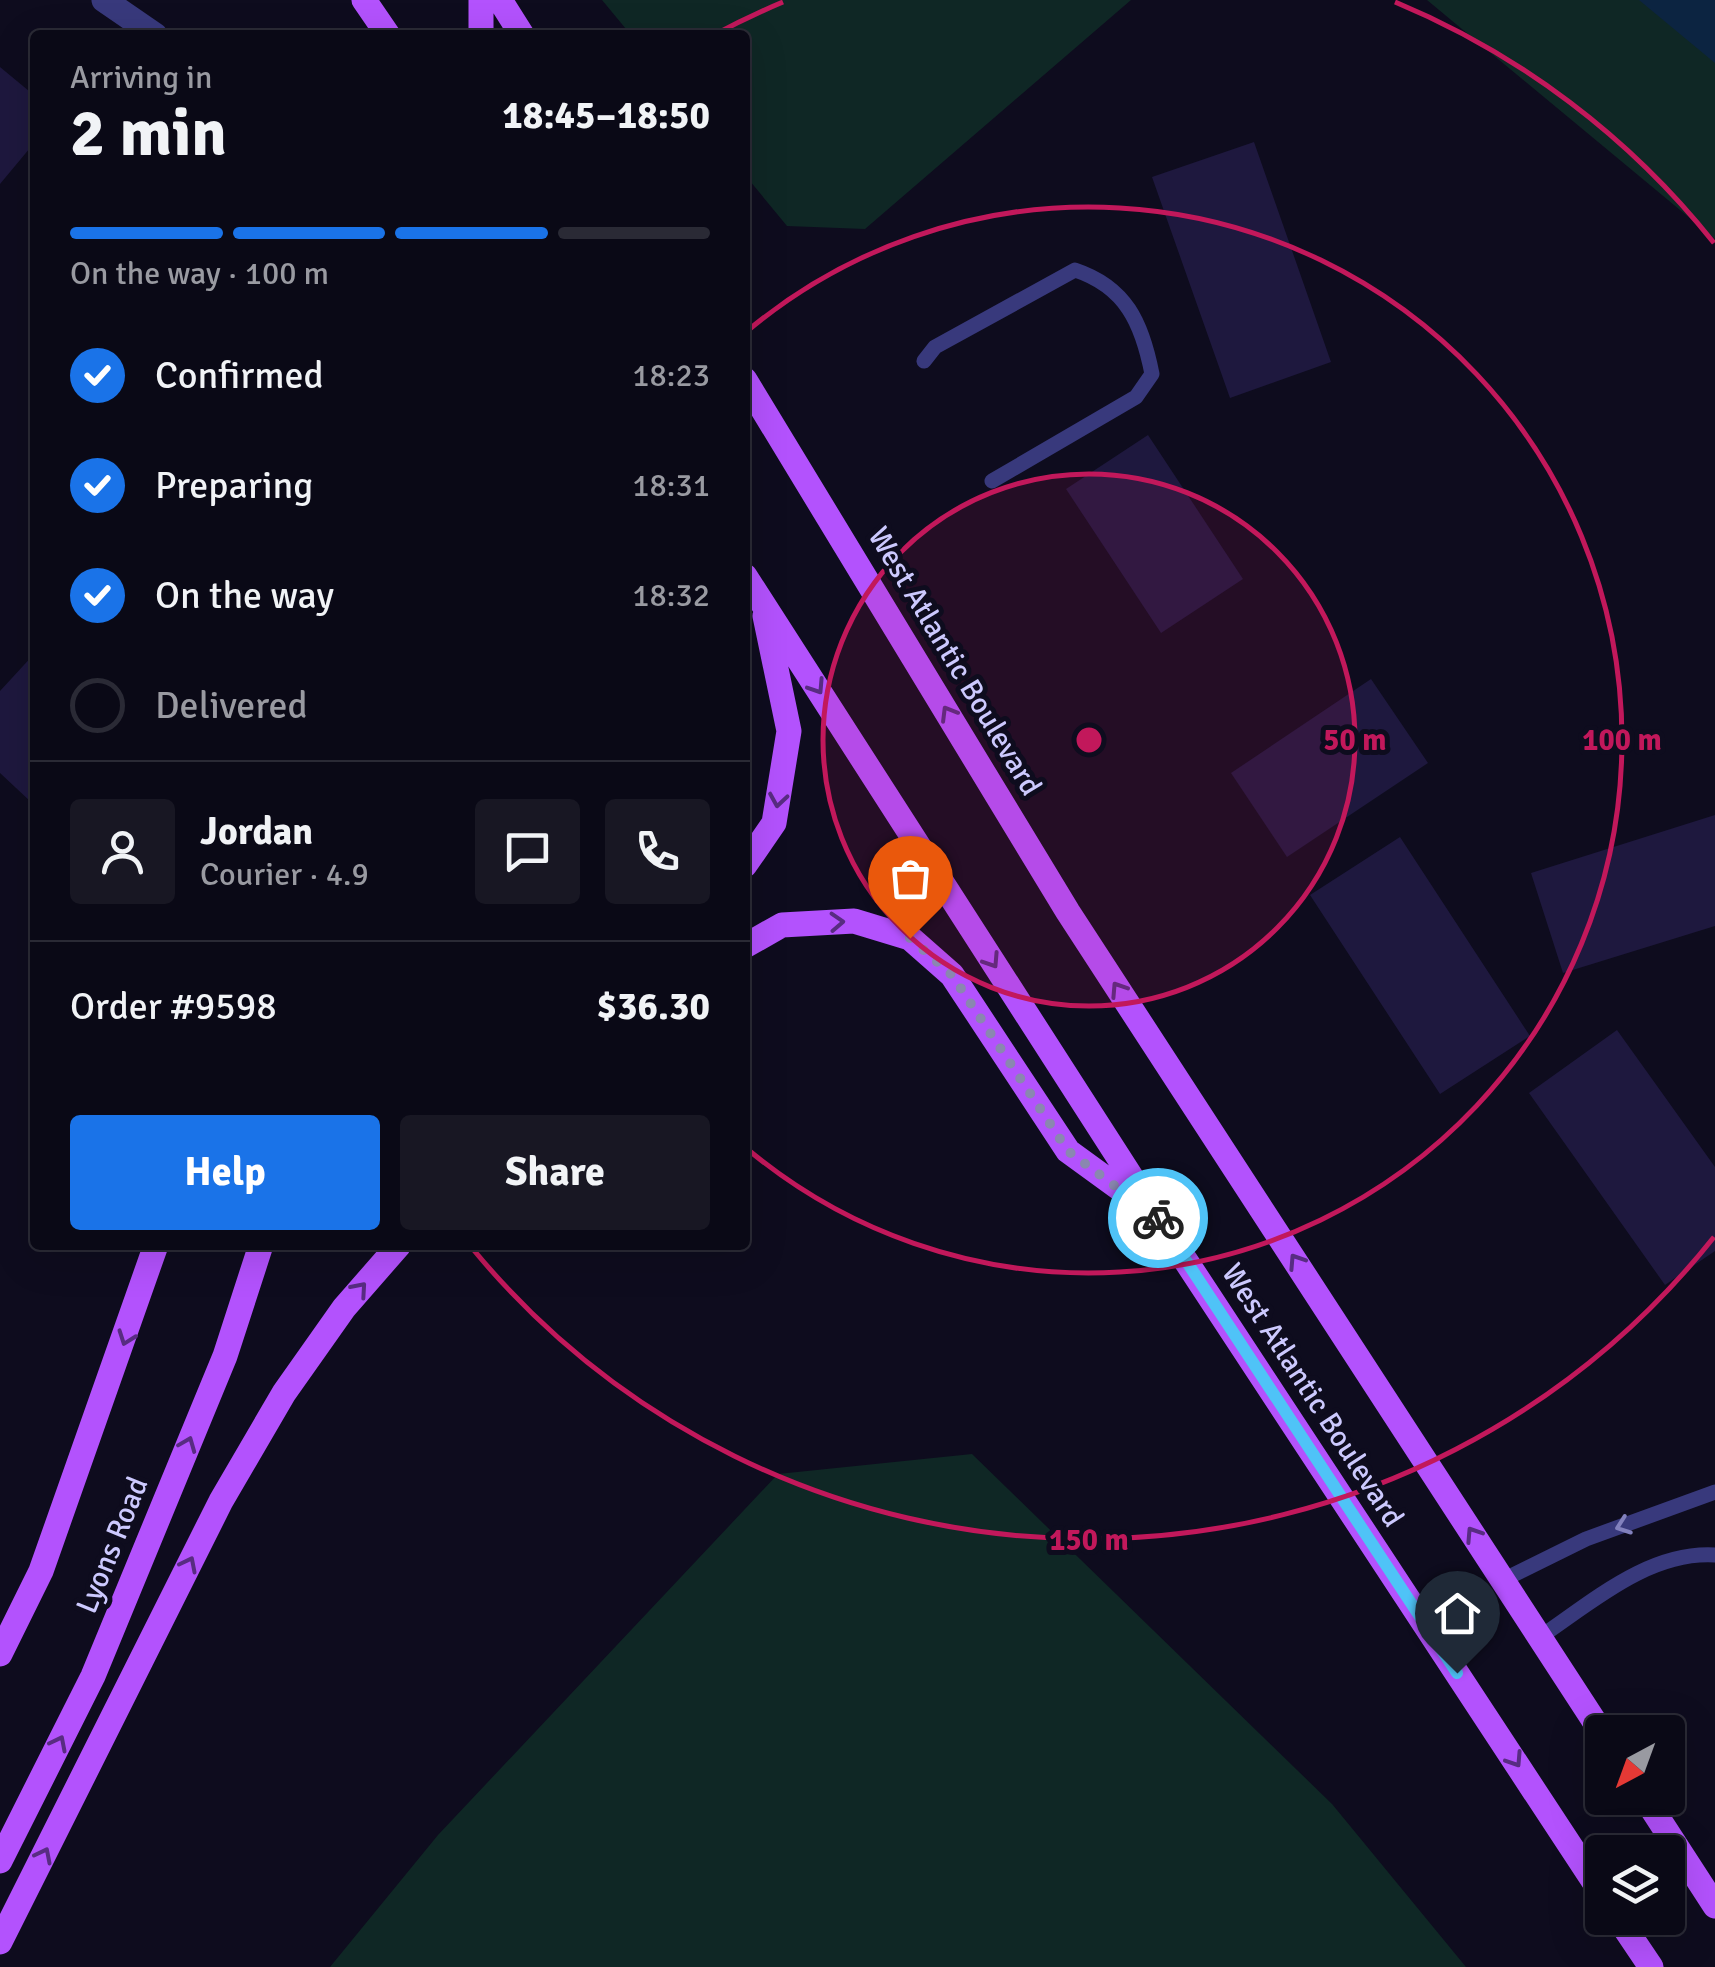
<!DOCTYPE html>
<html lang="en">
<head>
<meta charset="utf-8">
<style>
	:root { --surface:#0a0916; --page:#181723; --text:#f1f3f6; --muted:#999aa1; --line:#2a2a35; --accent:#1a73e8 }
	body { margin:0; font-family:Signika,sans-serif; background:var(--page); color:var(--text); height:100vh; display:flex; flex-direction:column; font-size:38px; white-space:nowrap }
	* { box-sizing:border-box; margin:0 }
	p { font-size:32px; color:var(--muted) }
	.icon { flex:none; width:55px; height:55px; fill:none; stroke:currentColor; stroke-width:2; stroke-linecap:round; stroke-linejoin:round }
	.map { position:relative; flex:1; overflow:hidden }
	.sheet { position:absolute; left:30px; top:30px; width:720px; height:1220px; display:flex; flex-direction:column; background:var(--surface); border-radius:10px; box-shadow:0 10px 40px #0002,0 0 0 2px var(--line) }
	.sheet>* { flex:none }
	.needle { width:65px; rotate:221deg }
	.buttons { position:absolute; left:1585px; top:1715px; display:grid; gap:20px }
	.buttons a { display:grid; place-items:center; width:100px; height:100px; border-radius:10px; background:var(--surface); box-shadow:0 10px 40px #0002,0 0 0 2px var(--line); font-size:50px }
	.pin { position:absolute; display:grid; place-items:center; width:85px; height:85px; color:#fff; margin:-102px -42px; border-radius:50% 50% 50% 0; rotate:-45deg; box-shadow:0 0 10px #0007 }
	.pin .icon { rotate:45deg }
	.courier { position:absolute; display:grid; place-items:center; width:100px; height:100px; margin:-50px; border:8px solid #4fc3f7; border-radius:50%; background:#fff; color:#222; box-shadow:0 2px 12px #0007 }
	.overview em { font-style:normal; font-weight:800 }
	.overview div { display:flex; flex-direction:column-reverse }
	.overview { display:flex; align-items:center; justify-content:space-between; height:170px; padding:0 40px }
	h1 { font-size:65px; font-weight:800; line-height:75px }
	.bar { display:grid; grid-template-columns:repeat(4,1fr); gap:15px 10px; align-content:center; height:120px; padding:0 40px }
	.bar i { height:12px; border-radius:8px; background:var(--line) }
	.bar .current { background:var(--accent) }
	.bar p { grid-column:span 4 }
	.line { display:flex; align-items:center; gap:25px; padding:0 40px; border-top:2px solid var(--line) }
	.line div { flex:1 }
	.round { display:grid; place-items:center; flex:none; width:105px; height:105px; border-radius:10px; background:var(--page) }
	ol { padding:0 40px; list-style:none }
	li { display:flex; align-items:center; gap:30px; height:110px }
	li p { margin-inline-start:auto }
	li .icon { padding:10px; border-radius:50%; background:var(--accent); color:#fff; stroke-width:4 }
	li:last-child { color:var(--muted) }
	li i { width:55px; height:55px; border:5px solid var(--line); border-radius:50% }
	.button { display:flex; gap:20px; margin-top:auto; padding:20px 40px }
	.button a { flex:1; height:115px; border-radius:10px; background:var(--accent); color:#fff; font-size:40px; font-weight:800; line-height:115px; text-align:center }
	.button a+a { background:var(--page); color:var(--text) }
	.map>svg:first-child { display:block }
	.green { fill:#0f2725 }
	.water { fill:#0c2441 }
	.building { fill:#1e183e }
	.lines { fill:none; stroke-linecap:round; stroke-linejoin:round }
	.service { stroke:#38397c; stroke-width:15 }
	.minor { stroke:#38397c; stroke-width:25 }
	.primary { stroke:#b352fd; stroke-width:25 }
	.oneway { stroke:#582c82 }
	.oneway2 { stroke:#8281bd }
	.done { stroke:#8a87b0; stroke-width:10; stroke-dasharray:0 18 }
	.route { stroke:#4fc3f7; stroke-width:12 }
	.ring { fill:none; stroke:#c2185b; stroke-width:5 }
	.labels { text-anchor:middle; stroke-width:10; stroke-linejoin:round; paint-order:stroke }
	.street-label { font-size:30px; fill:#ccc9fe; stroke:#0e0c1e }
	.centre { fill:#c2185b; stroke:#0e0c1e; stroke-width:5 }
	.ring-label { font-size:30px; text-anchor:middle; font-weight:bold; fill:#c2185b; stroke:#0e0c1e; stroke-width:10; stroke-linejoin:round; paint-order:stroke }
</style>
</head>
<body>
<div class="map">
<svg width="1715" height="1967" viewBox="0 0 1715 1967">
	<rect width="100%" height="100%" fill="#0e0c1e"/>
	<path class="green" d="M602,0h529l-266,229 -78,-3 -42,-51v-140h-114z
		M1427,0h213l75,62v177z
		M972,1454l360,350 134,163h-1136l108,-132 340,-361z"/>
	<path class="water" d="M1639,0h76v63z"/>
	<path class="building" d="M0,67l35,29v46l-35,42z
		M1254,142l77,220 -101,36 -78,-221z
		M1148,435l95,144 -82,54 -95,-144z
		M35,653v145l-4,4 -31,-29v-82z
		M1371,679l57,84 -141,94 -56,-84z
		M1715,815v111l-152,47 -32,-100z
		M1400,837l130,199 -90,58 -130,-199z
		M1617,1030l98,137v84l-50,34 -136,-192z"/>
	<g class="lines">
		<path class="service" d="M924,361l11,-14 140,-77c51,17 67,53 77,104l-16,23 -144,84
			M1503,1580l83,-41 129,-47
			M1540,1637c52,-35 109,-86 175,-82"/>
		<path class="minor" d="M104,0l51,35"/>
		<path class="primary" d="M364,0l24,35
			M500,0l22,35
			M481,35v-35
			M745,380l323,532 534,821
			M745,576l410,638 447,680
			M745,865l29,-42 15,-92 -24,-115
			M745,946l37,-21 72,-4 56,17 42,37 116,176 77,56
			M0,1654l41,-83 115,-326
			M1645,1798l70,108
			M0,1861l93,-185 132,-320 36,-111
			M1618,1918l33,49
			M0,1942l221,-441 63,-108 60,-85 55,-63"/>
	</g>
	<defs><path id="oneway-chevron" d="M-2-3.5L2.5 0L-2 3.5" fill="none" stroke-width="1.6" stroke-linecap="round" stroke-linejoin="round" transform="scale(2.5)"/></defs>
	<g class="oneway">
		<use href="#oneway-chevron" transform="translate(817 687) rotate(57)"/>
		<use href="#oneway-chevron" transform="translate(948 713) rotate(-121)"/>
		<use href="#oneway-chevron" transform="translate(778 800) rotate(99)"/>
		<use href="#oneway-chevron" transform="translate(837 922) rotate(-3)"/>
		<use href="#oneway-chevron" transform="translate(992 961) rotate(57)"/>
		<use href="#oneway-chevron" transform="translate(1118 989) rotate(-123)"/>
		<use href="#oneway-chevron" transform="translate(1296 1261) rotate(-123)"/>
		<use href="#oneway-chevron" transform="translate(360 1289) rotate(-49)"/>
		<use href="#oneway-chevron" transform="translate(126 1338) rotate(110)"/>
		<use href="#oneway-chevron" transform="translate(188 1444) rotate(-68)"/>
		<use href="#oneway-chevron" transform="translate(1473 1534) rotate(-123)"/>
		<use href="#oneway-chevron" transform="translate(189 1564) rotate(-63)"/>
		<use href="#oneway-chevron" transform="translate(59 1743) rotate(-63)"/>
		<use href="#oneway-chevron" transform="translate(1515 1760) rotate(57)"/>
		<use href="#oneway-chevron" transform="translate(44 1855) rotate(-63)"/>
	</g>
	<use class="oneway2" href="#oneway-chevron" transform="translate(1623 1526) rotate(160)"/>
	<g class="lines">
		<path class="done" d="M910,938l42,37 116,176 90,67"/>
		<path class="route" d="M1158,1218l299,455"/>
	</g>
	<circle cx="1089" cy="740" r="266" fill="#c2185b" fill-opacity=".12"/>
	<g class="ring">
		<circle cx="1089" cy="740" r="266"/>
		<path d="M746 332A533 533 0 1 1 746 1148"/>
		<path d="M1714 1237A799 799 0 0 1 472 1248M714 35A799 799 0 0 1 783 2M1395 2A799 799 0 0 1 1714 243"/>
	</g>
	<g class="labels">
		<g class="street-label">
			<text transform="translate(955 661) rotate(59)" y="10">West Atlantic Boulevard</text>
			<text transform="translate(1313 1395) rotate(57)" y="10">West Atlantic Boulevard</text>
			<text transform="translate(112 1545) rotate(-68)" y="10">Lyons Road</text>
		</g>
	</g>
	<circle cx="1089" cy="740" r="15" class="centre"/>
	<g class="ring-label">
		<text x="1355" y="750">50 m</text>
		<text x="1622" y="750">100 m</text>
		<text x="1089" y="1550">150 m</text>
	</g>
</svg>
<div class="buttons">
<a><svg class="needle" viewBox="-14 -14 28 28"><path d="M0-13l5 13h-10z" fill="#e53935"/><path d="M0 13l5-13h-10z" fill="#999aa1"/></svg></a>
<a><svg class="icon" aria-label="layers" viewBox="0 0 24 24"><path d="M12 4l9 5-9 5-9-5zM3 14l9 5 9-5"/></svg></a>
</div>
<div class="pin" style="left:910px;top:938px;background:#ea580c"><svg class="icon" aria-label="bag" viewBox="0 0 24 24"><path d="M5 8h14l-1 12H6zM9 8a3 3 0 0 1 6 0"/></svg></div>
<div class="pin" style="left:1457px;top:1673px;background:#1f2937"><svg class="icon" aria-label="home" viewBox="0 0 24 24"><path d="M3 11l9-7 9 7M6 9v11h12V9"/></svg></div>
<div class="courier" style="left:1158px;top:1218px"><svg class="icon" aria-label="bike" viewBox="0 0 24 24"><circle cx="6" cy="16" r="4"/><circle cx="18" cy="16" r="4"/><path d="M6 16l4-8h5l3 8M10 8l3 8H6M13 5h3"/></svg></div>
<section class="sheet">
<div class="overview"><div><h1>2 min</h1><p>Arriving in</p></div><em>18:45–18:50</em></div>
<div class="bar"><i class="current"></i><i class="current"></i><i class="current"></i><i></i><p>On the way · 100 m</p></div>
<ol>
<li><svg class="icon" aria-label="check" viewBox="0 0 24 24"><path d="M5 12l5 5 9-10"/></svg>Confirmed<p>18:23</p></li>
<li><svg class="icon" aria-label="check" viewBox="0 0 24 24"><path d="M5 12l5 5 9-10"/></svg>Preparing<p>18:31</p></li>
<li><svg class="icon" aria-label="check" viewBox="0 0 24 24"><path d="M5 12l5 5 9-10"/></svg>On the way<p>18:32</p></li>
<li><i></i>Delivered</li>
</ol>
<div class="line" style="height:180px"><a class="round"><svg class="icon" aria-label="person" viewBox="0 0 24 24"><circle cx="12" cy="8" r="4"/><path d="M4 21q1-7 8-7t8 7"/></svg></a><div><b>Jordan</b><p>Courier · 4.9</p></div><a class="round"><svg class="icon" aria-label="chat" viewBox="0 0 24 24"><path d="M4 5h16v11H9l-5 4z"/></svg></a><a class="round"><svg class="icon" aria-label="phone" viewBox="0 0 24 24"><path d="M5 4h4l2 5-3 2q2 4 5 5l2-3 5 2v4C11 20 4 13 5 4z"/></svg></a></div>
<div class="line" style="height:130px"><div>Order #9598</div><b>$36.30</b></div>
<div class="button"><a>Help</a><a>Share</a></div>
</section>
</div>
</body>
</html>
